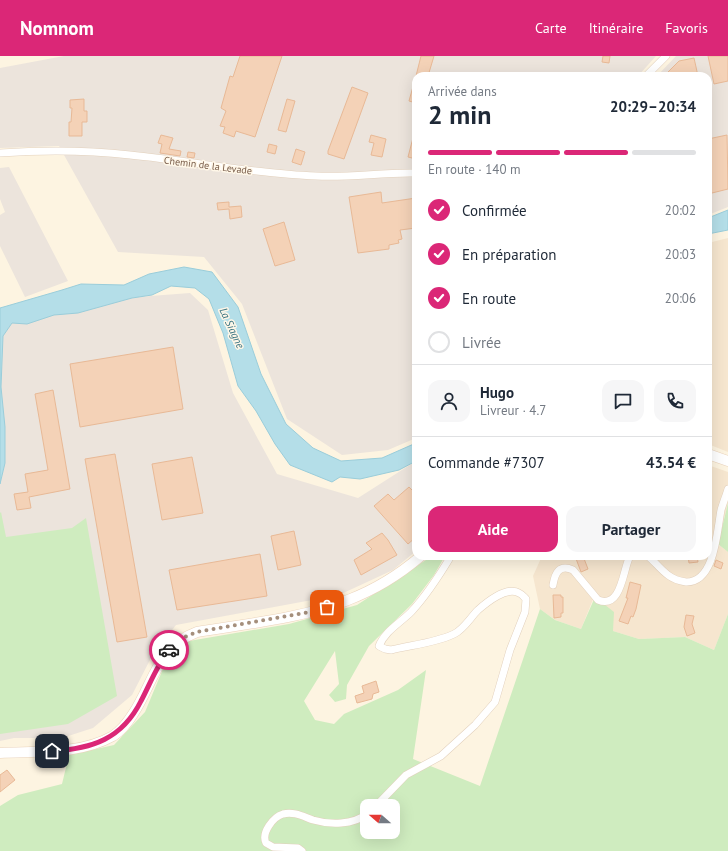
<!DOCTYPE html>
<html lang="fr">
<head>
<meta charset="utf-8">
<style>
	:root { --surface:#fff; --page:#f6f6f7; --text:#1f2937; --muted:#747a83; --line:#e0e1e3; --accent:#db2777 }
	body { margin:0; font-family:"PT Sans",sans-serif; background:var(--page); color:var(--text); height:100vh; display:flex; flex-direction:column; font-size:15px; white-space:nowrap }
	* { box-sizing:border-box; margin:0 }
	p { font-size:13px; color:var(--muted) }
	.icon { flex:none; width:22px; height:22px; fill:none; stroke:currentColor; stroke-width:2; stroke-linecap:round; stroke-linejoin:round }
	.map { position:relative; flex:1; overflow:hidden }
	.side { position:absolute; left:412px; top:16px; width:300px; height:488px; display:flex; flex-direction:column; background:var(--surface); border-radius:12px; box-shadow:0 4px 16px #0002 }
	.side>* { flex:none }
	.needle { width:26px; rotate:290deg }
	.buttons { position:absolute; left:360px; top:743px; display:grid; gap:8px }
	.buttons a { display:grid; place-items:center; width:40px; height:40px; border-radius:8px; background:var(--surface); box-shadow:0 4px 16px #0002; font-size:20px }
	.pin { position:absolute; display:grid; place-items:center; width:34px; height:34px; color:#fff; margin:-17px; border-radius:8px; box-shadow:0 2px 6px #0006 }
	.courier { position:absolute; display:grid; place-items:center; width:40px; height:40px; margin:-20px; border:3px solid #db2777; border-radius:50%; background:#fff; color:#222; box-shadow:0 1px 5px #0007 }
	.headline em { font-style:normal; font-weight:800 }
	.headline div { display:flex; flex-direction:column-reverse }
	.headline { display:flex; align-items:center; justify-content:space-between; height:68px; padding:0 16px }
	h1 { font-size:26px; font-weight:800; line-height:30px }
	.bar { display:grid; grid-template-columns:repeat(4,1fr); gap:6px 4px; align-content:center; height:48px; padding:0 16px }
	.bar i { height:5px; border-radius:3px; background:var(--line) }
	.bar .current { background:var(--accent) }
	.bar p { grid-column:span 4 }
	.line { display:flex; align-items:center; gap:10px; padding:0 16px; border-top:1px solid var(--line) }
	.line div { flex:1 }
	.round { display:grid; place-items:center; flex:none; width:42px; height:42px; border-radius:12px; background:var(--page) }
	ol { padding:0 16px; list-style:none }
	li { display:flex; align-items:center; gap:12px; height:44px }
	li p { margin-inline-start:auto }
	li .icon { padding:4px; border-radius:50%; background:var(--accent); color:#fff; stroke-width:4 }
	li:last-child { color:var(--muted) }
	li i { width:22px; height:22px; border:2px solid var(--line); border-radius:50% }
	.button { display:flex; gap:8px; margin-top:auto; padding:8px 16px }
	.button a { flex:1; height:46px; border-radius:12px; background:var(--accent); color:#fff; font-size:16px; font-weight:800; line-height:46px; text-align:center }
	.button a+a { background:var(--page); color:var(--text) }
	header { display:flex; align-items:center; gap:24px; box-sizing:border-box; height:56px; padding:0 20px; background:var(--accent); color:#fff }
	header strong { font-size:19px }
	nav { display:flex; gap:22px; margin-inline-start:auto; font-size:14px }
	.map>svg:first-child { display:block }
	.residential { fill:#f6e6cf }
	.industrial { fill:#ece4dc }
	.green { fill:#cfecbf; fill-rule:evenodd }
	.water { fill:#b4dee8; stroke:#9acdda }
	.building { fill:#f4d2b7; stroke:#e8b996 }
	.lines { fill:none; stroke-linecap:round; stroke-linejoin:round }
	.minor-casing { stroke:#e2d0bc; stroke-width:8 }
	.secondary-casing { stroke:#ead3bc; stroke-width:11 }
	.minor { stroke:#fff; stroke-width:7 }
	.secondary { stroke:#fff; stroke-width:10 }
	.done { stroke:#a58f7c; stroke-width:4; stroke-dasharray:0 7.2 }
	.route { stroke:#db2777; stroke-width:5 }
	.labels { text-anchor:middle; stroke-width:3; stroke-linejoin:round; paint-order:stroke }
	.street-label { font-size:10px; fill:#765946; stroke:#fff7e8 }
	.water-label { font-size:11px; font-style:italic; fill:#3c7583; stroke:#fff7e8 }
</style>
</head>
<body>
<header>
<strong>Nomnom</strong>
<nav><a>Carte</a><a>Itinéraire</a><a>Favoris</a></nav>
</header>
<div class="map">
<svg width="728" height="795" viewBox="0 0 728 795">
	<rect width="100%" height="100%" fill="#fdf4e1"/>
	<path class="residential" d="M728,182v214l-20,-8v-201z
		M708,409l20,7v31l-10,41 10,8v62l-14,36 -29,-13 -46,2 -26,-8 -19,-34 -13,32 -26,-9 -15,-11 -7,-33 9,-20h166z"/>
	<path class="industrial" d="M64,0h592l-18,20h-222v362l-28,12 -46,5 -55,-36 -45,-115 -38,-47 -86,-5 -59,-106 -59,2v-80z
		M676,0h52v151l-20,8v-139h-51z
		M9,111l59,114 -43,16 -25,-51v-31l5,-3 -5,-13v-31z
		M190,237l18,17 25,83 44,81 81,24 58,-37v90l-23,19 -54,25 -163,30 -24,31 -20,39 -39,33 -31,10h-48l-14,3v-257l5,-21 -4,-76 2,-51 9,-13 7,-17z"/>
	<path class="green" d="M728,447v49l-10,-8z
		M1,456l5,25 66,-9 14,-10 31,178 -49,28 -68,10v-221z
		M432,500h13l-11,19 -22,29 -43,42 -22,39 -1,14 -11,3 -6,-7 10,-11 -4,-33 -31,50 11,19 19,4 10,-10 54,-24 28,-20 -13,89 67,27 60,-177 15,11 26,9 14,-32 19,15 -1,19 26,8 46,-2 29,13 14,-36v237h-728v-45l18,-11 44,-11 7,-29 45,-10 31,-33 20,-48 24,-23 100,-17 68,-19zM367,750h26v26h-26z"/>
	<path class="water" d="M728,154v20l-20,4v-16z
		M184,211l28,5 26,35 23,67 25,50 27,24 28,13 41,-3 34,-15v18l-17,9 -39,9 -20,-2 -8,5 -42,-17 -15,-21 -19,-33 -18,-25 -15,-53 -14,-34 -14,-11 -24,-2 -19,9 -20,3 -54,15 -24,2 -27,9 -15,-1 -9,13 -2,51 4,40v36l-5,21v-176l62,-18 19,-6 43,1 25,-11z"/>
	<path class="building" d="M240,0h42l-27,81 -19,-6 -2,6 -11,-4 2,-6 -5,-1 6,-15 -5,-3 9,-32 3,1z
		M421,0h13l-6,20h-12z
		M603,0h7l-1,7 -7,-1z
		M708,0h20v25l-14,3z
		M694,2l4,18h-34l15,-15z
		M414,27h2v20l-7,-2z
		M352,31l16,6 -24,66 -16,-5v-3z
		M84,43v12h3v11h-5v14h-13v-14h2l1,-14h-2v-8z
		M287,43l8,2 -9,31 -8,-2z
		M414,78h2v25l-8,-2z
		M161,79l12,3 -4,11 12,2 -1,5 -20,-3 2,-9 -4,-1z
		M371,79l15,4 -4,18 -11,-2 3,-12 -5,-1z
		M727,79l1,54 -20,5v-55z
		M269,88l8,2 -2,8 -8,-2z
		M296,93l9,3 -4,13 -9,-3z
		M188,96l7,1 -1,5 -7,-1z
		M381,136l1,11 34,-5v30l-16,2 2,9 -4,1 1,3 -10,2v4l-31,4 -9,-56z
		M229,146v5l12,-1 1,11 -12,2 -1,-10 -11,1 -1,-7z
		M284,166l11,38 -20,6 -12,-37z
		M173,291l10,62 -103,18 -10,-63z
		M53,334l17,99 -41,8 2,11 -14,2 -3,-16 14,-2 -3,-18 23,-4 -13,-76z
		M115,398l32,183 -30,5 -32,-183z
		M192,401l11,56 -41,7 -10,-56z
		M409,431l7,7v43l-8,7 -34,-38 14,-12 6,6z
		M294,475l7,34 -23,5 -7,-34z
		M382,477l6,7 9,15 -36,20 -7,-15 18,-11 -6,-6z
		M260,498l7,42 -90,14 -8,-40z
		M575,500h8l5,13 -7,3z
		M688,500h9l1,6 -9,1z
		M716,504l7,3 -2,6 -7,-3z
		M630,526l11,3 -5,24 -3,8 -2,-1 -3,8 -9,-3 9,-23h-2z
		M553,539h8v2h2v16h-2v4l-7,1z
		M686,559l8,1 -2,8 3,9 -8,3 -3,-9z
		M376,625l3,11 -6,2 -1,5 -15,4 -2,-7 9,-3 -2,-7z
		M7,714l8,10 -15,12v-17z"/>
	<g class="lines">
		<g class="minor-casing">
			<path id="minor" d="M646,20l20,-20
				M0,97c45,-3 85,-3 130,2 62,6 124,19 186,21 34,2 67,-4 100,-3
				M648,500c7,6 13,14 20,19 5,4 11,6 18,7 29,1 31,-51 35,-72 2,-7 5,-14 7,-21
				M553,529c2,-12 6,-21 20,-15l25,30c24,10 25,-32 32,-44
				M376,750l30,-31 35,-19 34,-31 20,-23 15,-52 15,-38 1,-13c-2,-2 -4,-5 -7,-6 -12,-7 -32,9 -41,17 -8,8 -14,19 -24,24 -19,9 -43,11 -63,16l-6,-1 -6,-3c6,-15 21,-23 32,-34 16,-17 28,-36 40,-56
				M302,795l-4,-3 -25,-1 -7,-4c-5,-10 7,-26 17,-29 11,-3 21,3 30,6 17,5 40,5 54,-6"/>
		</g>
		<g class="secondary-casing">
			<path id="secondary" d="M708,398l20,7
				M0,697c37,-2 79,2 113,-17 9,-6 15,-14 20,-22 21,-32 24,-67 64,-82 48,-8 107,-14 151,-32 26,-10 52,-26 73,-44"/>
		</g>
		<use href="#minor" class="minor"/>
		<use href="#secondary" class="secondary"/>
	</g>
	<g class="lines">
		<path class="done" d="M169,594l16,-13 12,-5 108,-19 22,-6"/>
		<path class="route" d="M52,695c40,-2 70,-12 89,-50 9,-17 16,-36 28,-51"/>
	</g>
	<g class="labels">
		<g class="street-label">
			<text transform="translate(208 109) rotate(7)" y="4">Chemin de la Levade</text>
		</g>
		<g class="water-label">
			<text transform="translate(232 272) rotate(65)" y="4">La Siagne</text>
		</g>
	</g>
</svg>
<div class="buttons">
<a><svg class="needle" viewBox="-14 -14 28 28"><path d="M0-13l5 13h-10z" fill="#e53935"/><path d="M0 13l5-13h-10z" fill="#747a83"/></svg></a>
</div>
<div class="pin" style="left:327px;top:551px;background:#ea580c"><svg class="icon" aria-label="bag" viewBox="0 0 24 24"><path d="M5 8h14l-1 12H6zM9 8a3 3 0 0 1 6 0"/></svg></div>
<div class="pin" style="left:52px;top:695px;background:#1f2937"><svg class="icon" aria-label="home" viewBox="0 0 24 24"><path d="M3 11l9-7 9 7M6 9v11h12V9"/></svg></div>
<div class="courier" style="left:169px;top:594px"><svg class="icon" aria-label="car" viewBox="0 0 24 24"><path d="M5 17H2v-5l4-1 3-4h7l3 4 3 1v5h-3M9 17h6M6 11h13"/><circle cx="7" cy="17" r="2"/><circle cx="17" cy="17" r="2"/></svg></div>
<section class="side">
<div class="headline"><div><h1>2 min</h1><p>Arrivée dans</p></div><em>20:29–20:34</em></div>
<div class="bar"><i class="current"></i><i class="current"></i><i class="current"></i><i></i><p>En route · 140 m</p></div>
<ol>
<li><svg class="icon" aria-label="check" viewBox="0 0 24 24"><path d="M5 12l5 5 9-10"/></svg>Confirmée<p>20:02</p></li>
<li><svg class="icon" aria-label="check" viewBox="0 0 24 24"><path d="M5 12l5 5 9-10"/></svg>En préparation<p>20:03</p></li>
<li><svg class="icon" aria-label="check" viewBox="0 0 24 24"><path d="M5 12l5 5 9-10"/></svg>En route<p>20:06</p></li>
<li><i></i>Livrée</li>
</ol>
<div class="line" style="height:72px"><a class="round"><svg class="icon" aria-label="person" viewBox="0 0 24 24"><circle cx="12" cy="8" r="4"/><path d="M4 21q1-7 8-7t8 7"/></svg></a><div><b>Hugo</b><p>Livreur · 4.7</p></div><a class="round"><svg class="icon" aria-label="chat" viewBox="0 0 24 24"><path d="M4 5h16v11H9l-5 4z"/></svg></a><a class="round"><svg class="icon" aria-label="phone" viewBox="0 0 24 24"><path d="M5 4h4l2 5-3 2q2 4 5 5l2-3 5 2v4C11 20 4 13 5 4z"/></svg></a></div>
<div class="line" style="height:52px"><div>Commande #7307</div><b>43.54 €</b></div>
<div class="button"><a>Aide</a><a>Partager</a></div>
</section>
</div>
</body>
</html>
